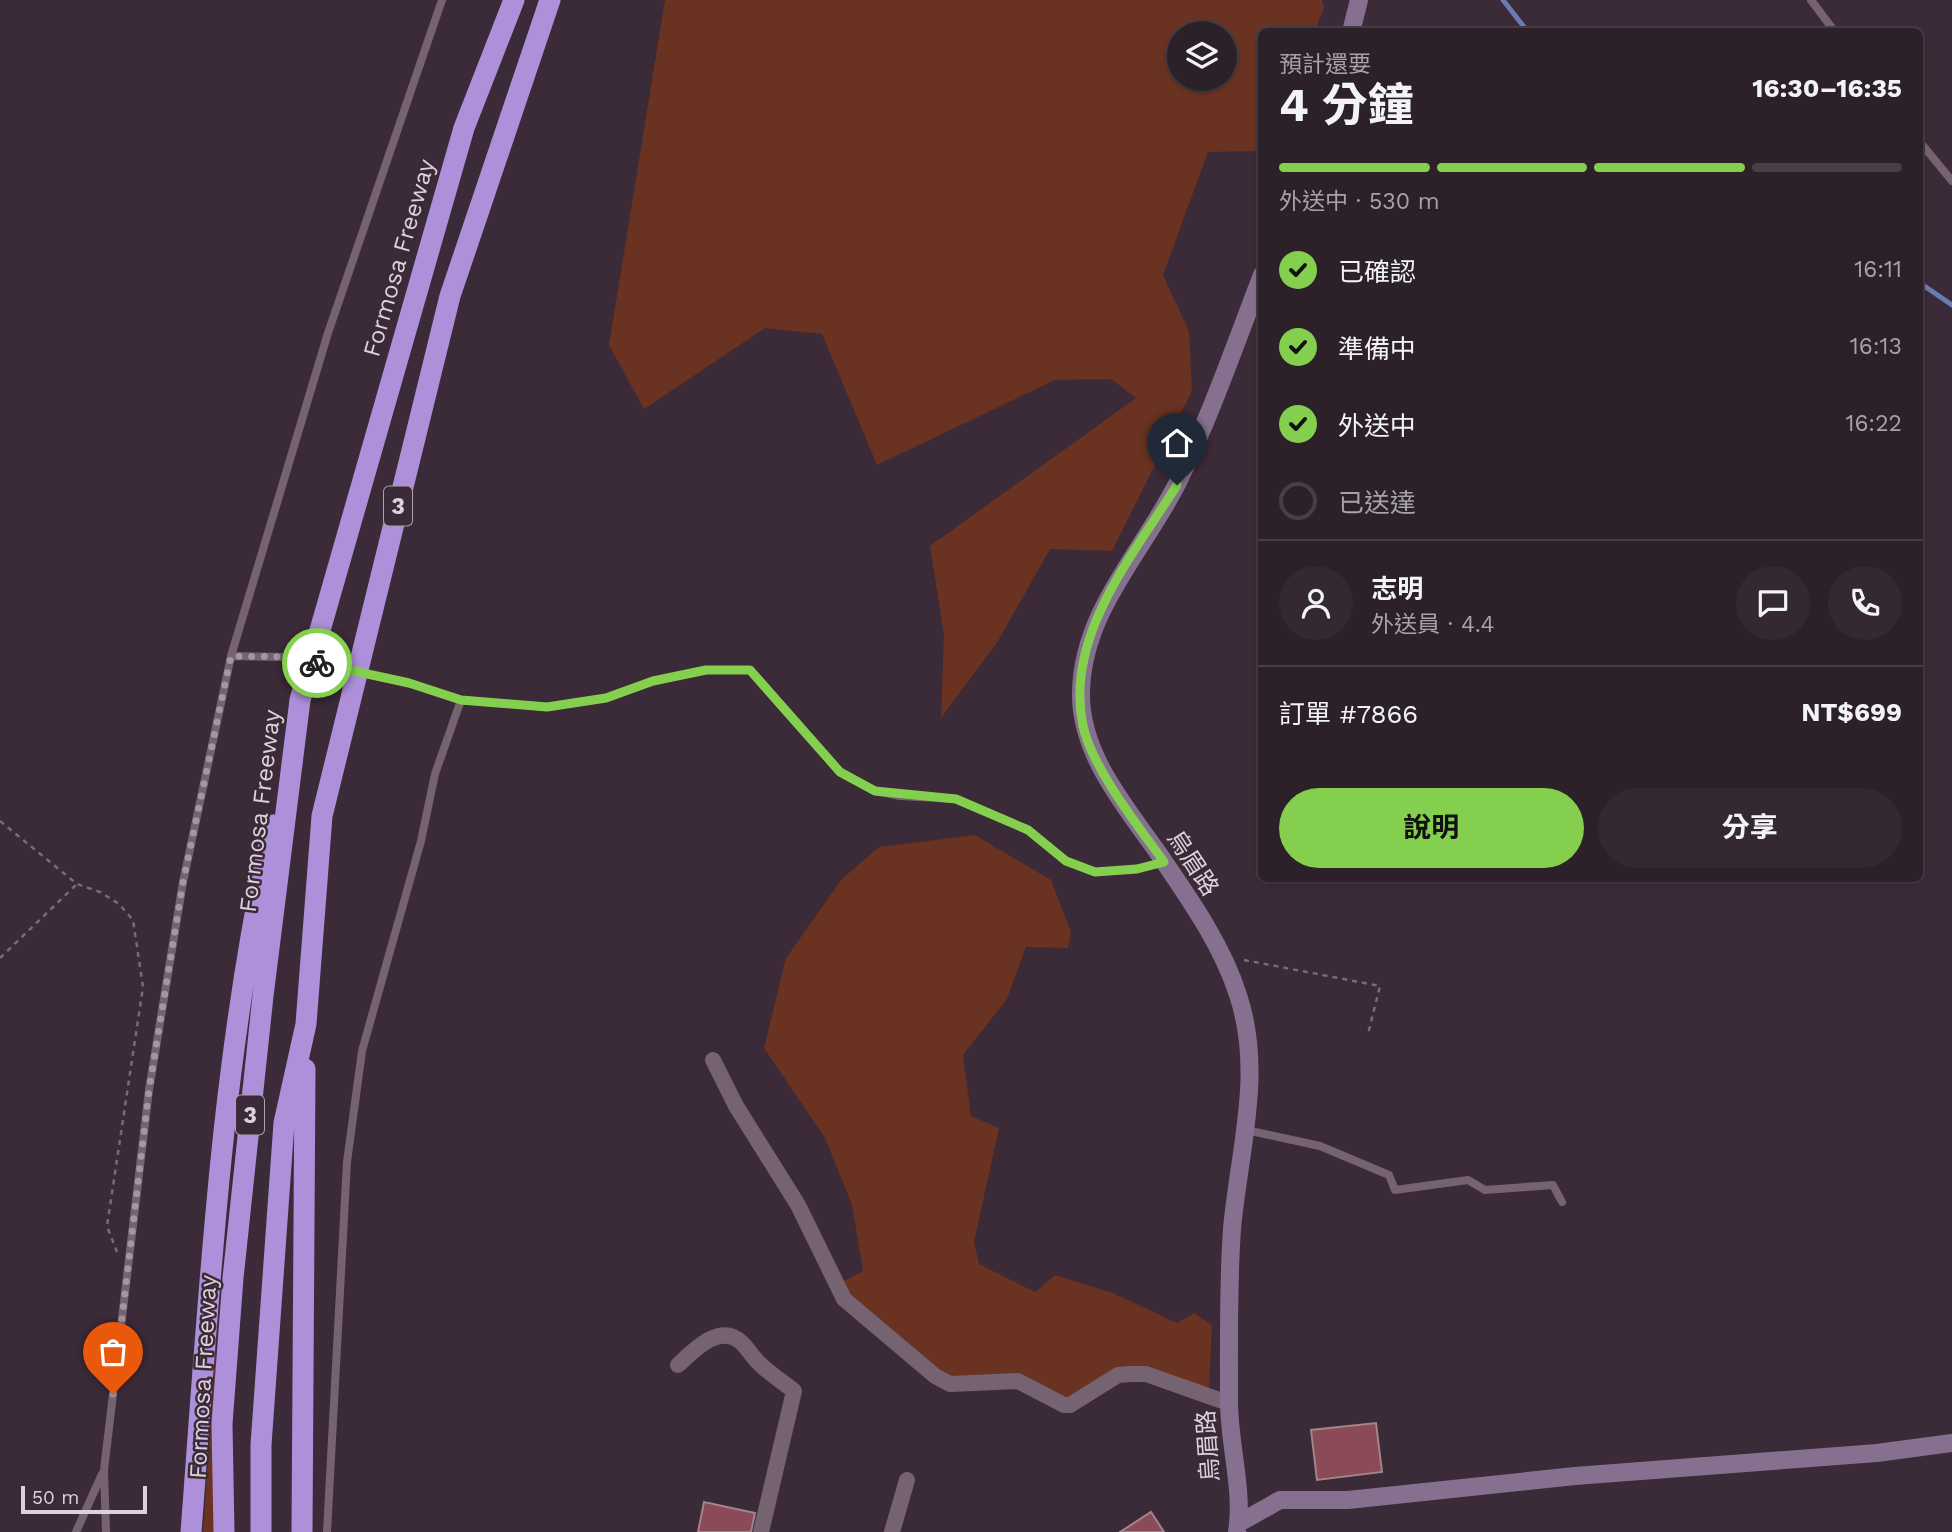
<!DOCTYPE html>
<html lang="zh-TW">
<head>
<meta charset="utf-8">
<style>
	:root { --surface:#2c2029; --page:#342831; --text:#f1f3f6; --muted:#a6a3a8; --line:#483e46; --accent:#84d04e }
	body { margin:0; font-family:"Work Sans","Noto Sans TC",sans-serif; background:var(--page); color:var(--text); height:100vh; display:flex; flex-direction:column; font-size:26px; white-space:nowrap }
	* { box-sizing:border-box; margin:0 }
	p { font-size:23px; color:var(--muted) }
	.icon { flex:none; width:38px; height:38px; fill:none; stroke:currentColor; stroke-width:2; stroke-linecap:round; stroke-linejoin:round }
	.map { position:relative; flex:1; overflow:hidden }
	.drawer { position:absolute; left:1258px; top:28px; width:665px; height:854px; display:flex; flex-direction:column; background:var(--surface); border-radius:10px; box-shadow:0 2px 5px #0004,0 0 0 2px var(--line) }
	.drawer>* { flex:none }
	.buttons { position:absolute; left:1167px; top:21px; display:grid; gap:14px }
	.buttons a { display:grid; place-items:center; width:70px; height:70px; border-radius:50%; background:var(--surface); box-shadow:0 2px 5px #0004,0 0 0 2px var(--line); font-size:35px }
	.scale { position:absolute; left:21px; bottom:18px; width:126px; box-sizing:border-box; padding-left:7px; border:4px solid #ddd2db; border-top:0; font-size:19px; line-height:24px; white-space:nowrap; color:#ddd2db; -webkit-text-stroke:5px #3b2a37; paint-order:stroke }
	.pin { position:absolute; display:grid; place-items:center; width:60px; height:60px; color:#fff; margin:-72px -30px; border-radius:50% 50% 50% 0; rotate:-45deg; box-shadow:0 0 7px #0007 }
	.pin .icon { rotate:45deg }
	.courier { position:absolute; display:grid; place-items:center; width:70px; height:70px; margin:-35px; border:5px solid #84d04e; border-radius:50%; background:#fff; color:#222; box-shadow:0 2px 9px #0007 }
	.headline em { font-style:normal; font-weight:700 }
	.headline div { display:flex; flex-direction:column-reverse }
	.headline { display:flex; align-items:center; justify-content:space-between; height:119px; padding:0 21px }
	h1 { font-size:46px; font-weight:700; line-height:52px }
	.bar { display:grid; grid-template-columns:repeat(4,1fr); gap:10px 7px; align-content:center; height:84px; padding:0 21px }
	.bar i { height:9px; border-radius:5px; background:var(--line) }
	.bar .active { background:var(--accent) }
	.bar p { grid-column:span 4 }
	.line { display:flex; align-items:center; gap:18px; padding:0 21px; border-top:2px solid var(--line) }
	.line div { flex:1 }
	.round { display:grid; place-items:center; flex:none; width:74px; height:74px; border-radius:37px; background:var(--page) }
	ol { padding:0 21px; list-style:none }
	li { display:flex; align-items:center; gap:21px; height:77px }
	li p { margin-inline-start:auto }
	li .icon { padding:7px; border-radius:50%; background:var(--accent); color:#111; stroke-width:4 }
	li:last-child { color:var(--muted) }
	li i { width:38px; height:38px; border:4px solid var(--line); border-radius:50% }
	.action { display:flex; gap:14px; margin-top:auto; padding:14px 21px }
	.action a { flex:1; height:80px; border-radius:42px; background:var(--accent); color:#111; font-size:28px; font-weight:700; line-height:80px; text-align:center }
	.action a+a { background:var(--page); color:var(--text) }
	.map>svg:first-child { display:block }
	.green { fill:#6a3220; fill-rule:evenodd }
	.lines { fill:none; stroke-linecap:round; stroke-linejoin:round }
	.stream { stroke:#6a7bb4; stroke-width:5 }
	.building { fill:#8b4a58; stroke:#a0868a; stroke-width:2 }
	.path { stroke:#7a6b77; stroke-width:2.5; stroke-dasharray:5 5; stroke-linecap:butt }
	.lane { stroke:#766371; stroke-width:8 }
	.street { stroke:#766371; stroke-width:16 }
	.secondary { stroke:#867090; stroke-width:18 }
	.highway { stroke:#ad90d9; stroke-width:21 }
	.done { stroke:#a497a2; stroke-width:7; stroke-dasharray:0 12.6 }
	.route { stroke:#84d04e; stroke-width:9 }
	.labels { text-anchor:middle; stroke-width:5; stroke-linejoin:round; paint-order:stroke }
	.shield { fill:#3b2a37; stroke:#aca0aa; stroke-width:2 }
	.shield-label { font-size:23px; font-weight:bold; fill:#ddd2db }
	.street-label { font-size:24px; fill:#ddd2db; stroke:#3b2a37 }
</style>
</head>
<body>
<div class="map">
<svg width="1952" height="1532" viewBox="0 0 1952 1532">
	<rect width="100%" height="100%" fill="#3b2a37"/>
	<path class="green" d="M665,0h657l2,7 -9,24 -53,1v119l-54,1 -45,123 26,56 3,60 -80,160 -62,-2 -52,92 -57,77 3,-83 -14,-89 206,-148 -25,-19 -56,1 -178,85 -55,-131 -57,-6 -121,81 -35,-64zM1180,33h45v46h-45z
		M975,835l76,45 20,52 -3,16 -42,-1 -19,52 -44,56 8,61 28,12 -25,114 5,22 56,28 20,-17 58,18 64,30 17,-10 18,12 -3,63 -86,-21 -56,35 -41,-21 -97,-4 -94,-91 28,-15 -11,-66 -27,-67 -61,-90 22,-90 56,-79 37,-32z
		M216,1346l-2,186h-11z"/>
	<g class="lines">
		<path class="stream" d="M1503,0l25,32
			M1920,283l32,22"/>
	</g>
	<path class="building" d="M1376,1423l6,49 -65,8 -6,-50z
		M704,1502l51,11 -4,19h-53z
		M1151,1512l13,20h-44z"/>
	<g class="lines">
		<path class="path" d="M0,821l77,63 23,8 19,12 14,16 10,67 -36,239 10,26
			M0,958l77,-74
			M1244,960l136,26 -12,48"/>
		<path class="lane" d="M1811,0l24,32
			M1920,142l32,39
			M231,656l97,-323 114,-333
			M1246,1130l74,16 69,29 6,15 73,-10 17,10 68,-5 9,17
			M76,1532l26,-58
			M106,1532l-2,-62 45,-380 34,-208 48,-226 55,1 123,26 52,17 86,7 59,-9 47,-17 53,-11h44l90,102 35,19 25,5 56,3 73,31 37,31 29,11 42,-3 27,-7
			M327,1532l20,-370 15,-111 59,-210 14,-67 26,-74"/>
		<path class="street" d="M713,1060l23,46 62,99 46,94 91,77 15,8 68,-3 46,24h6l48,-30 13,-1h15l82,29
			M678,1365c16,-15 42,-43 64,-22 7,7 11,15 18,21 10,10 23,18 34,27l-33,141
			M892,1532l15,-52"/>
		<path class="secondary" d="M1351,32l8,-32
			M1239,1523l41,-23h68l227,-24 302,-23 75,-10
			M1237,1532c7,-43 -9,-91 -8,-134 0,-56 -1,-114 3,-169 7,-79 32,-156 6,-234 -15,-48 -47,-94 -75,-135 -34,-50 -83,-103 -82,-167 1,-82 62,-141 97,-211 33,-67 57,-137 84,-207"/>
		<path class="highway" d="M191,1532c18,-236 30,-475 82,-707
			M224,1532l-2,-108 11,-146 30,-282 37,-296 164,-572 50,-128
			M261,1532v-87l23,-322 22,-99 16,-208 128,-520 100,-296
			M302,1532l3,-463"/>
	</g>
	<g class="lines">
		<path class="done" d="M113,1394l36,-304 34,-208 48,-226 55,1 31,6"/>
		<path class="route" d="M317,663l92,20 52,17 86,7 59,-9 47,-17 53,-11h44l90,102 35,19 81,8 72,31 38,31 29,11 42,-3 27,-7c-25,-35 -72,-94 -81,-136 -19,-89 50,-171 94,-241"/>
	</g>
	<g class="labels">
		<g class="shield">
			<rect x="384" y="486.5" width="28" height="39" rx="5"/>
			<rect x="236" y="1095.5" width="28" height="39" rx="5"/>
		</g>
		<g class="shield-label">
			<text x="398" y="514">3</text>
			<text x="250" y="1123">3</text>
		</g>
		<g class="street-label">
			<text transform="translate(399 258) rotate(-74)" y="8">Formosa Freeway</text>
			<text transform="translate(260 811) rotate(-83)" y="8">Formosa Freeway</text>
			<text transform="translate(1193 863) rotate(57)" y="8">烏眉路</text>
			<text transform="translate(203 1377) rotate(-87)" y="8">Formosa Freeway</text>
			<text transform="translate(1208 1446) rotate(-94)" y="8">烏眉路</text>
		</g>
	</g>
</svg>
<div class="buttons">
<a><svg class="icon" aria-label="layers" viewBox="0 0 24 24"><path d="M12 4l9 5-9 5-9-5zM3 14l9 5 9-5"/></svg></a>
</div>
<div class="scale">50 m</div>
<div class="pin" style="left:113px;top:1394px;background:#ea580c"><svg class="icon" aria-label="bag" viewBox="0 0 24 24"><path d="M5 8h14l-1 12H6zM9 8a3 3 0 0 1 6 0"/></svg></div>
<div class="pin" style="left:1177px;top:485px;background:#1f2937"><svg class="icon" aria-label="home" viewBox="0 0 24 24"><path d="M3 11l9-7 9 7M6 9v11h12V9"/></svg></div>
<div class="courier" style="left:317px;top:663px"><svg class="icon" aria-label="bike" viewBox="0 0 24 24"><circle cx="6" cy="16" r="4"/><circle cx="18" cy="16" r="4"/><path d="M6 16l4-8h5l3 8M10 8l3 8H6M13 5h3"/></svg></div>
<section class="drawer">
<div class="headline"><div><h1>4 分鐘</h1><p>預計還要</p></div><em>16:30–16:35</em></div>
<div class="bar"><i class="active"></i><i class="active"></i><i class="active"></i><i></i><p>外送中 · 530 m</p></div>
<ol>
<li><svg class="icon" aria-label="check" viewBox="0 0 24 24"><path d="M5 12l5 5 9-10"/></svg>已確認<p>16:11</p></li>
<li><svg class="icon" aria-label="check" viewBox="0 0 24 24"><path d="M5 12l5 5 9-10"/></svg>準備中<p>16:13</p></li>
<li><svg class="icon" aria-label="check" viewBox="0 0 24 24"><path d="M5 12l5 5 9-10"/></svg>外送中<p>16:22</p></li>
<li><i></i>已送達</li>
</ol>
<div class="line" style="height:126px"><a class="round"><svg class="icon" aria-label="person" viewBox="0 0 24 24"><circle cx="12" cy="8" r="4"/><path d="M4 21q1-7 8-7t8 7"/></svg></a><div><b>志明</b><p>外送員 · 4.4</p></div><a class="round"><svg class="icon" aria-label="chat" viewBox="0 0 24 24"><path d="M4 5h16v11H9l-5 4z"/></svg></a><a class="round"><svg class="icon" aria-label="phone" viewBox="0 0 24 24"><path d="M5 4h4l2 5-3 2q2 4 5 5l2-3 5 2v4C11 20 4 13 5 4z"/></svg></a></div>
<div class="line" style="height:91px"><div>訂單 #7866</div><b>NT$699</b></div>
<div class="action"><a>說明</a><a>分享</a></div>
</section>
</div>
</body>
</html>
